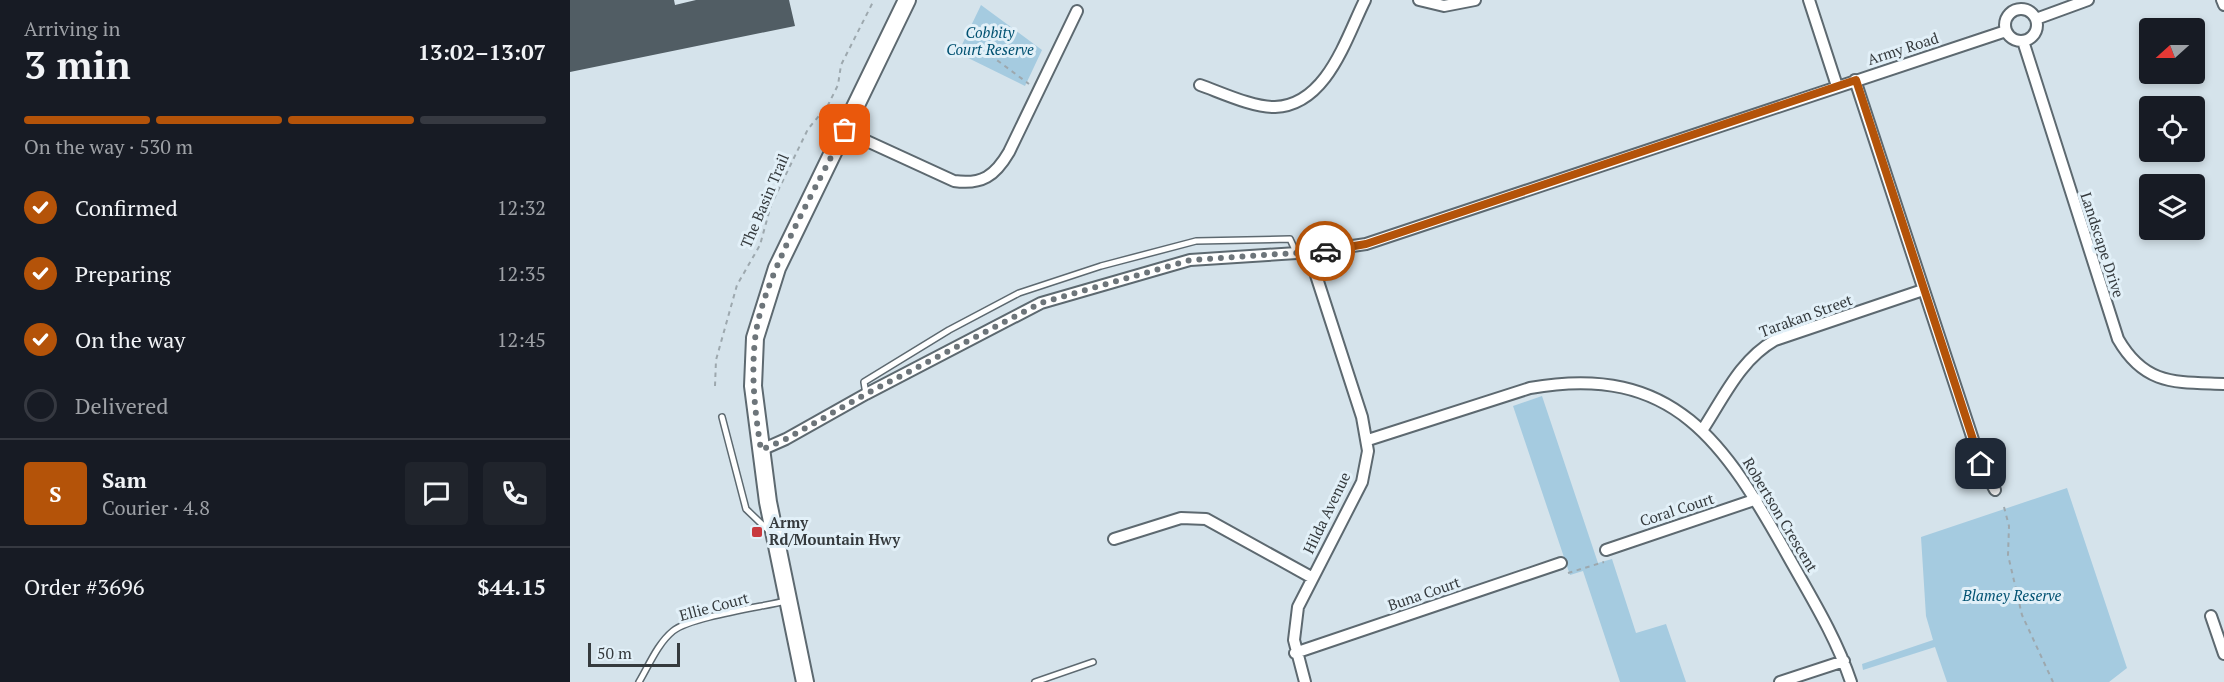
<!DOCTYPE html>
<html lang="en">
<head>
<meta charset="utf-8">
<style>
	:root { --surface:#171b24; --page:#20242c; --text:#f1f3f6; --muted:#9ea1a6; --line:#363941; --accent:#b45309 }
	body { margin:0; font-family:"PT Serif",serif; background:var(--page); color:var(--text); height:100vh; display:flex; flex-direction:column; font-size:22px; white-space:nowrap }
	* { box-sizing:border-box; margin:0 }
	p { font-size:20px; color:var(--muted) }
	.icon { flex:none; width:33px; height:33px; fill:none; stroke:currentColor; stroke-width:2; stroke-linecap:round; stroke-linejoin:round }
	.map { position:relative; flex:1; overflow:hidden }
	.details { display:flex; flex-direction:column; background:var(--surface); width:570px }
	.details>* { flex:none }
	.needle { width:39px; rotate:249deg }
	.buttons { position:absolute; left:1569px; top:18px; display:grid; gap:12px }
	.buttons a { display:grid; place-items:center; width:66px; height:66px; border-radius:6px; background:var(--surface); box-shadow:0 3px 9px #0003; font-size:30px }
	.scale { position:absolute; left:18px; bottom:15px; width:92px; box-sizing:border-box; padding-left:6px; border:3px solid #353a3d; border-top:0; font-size:16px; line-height:21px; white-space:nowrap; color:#353a3d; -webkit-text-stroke:4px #e2f0f8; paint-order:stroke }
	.pin { position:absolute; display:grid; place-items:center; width:51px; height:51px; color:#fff; margin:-26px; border-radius:12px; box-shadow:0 3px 9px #0006 }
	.courier { position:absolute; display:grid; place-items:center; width:60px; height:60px; margin:-30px; border:4px solid #b45309; border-radius:50%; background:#fff; color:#222; box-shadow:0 2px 8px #0007 }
	.head em { font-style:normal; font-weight:800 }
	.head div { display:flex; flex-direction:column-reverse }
	.head { display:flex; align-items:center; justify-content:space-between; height:102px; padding:0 24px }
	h1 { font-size:39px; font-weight:800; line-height:45px }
	.bar { display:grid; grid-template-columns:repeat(4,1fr); gap:9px 6px; align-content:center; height:72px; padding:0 24px }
	.bar i { height:8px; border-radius:4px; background:var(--line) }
	.bar .current { background:var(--accent) }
	.bar p { grid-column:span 4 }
	.line { display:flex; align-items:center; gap:15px; padding:0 24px; border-top:2px solid var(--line) }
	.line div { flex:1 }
	.round { display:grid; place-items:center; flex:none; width:63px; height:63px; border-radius:6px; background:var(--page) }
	ol { padding:0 24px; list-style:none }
	li { display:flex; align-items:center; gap:18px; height:66px }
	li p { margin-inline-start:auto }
	li .icon { padding:6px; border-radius:50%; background:var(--accent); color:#fff; stroke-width:4 }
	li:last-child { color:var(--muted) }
	li i { width:33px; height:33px; border:3px solid var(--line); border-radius:50% }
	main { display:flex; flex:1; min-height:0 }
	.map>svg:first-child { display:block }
	.green { fill:#a5cbe0 }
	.building { fill:#515d64 }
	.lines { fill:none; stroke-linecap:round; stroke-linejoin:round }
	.service-casing { stroke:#5d6970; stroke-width:8 }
	.minor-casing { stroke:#5d6970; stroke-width:14 }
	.primary-casing { stroke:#5d6970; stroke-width:20 }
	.path { stroke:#9da8ae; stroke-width:2; stroke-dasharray:4.5 4.5; stroke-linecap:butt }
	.service { stroke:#fff; stroke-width:5 }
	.minor { stroke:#fff; stroke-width:10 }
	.primary { stroke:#fff; stroke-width:16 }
	.done { stroke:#6d757a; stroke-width:6; stroke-dasharray:0 10.8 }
	.route { stroke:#b45309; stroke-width:8 }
	.poi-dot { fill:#c8393e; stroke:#e2f0f8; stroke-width:2 }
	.labels { text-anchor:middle; stroke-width:6; stroke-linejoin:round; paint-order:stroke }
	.park-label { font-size:15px; font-style:italic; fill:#005171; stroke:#e2f0f8 }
	.street-label { font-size:15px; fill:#353a3d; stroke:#e2f0f8 }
	.poi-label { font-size:15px; font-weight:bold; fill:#353a3d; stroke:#e2f0f8; text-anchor:start }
</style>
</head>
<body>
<main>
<section class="details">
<div class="head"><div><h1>3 min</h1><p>Arriving in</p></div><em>13:02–13:07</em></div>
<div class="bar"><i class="current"></i><i class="current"></i><i class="current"></i><i></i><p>On the way · 530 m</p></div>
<ol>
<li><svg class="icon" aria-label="check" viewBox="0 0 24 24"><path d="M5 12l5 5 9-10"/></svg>Confirmed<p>12:32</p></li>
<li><svg class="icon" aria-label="check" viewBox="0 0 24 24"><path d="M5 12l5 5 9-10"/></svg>Preparing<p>12:35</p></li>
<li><svg class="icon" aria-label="check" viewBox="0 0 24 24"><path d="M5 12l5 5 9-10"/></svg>On the way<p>12:45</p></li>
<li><i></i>Delivered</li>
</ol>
<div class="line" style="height:108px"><b class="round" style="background:var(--accent);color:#fff">S</b><div><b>Sam</b><p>Courier · 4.8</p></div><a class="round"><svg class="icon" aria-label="chat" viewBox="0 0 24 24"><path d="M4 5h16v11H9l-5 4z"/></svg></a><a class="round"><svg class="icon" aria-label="phone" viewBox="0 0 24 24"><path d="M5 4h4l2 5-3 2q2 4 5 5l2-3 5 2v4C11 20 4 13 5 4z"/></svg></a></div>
<div class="line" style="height:78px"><div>Order #3696</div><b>$44.15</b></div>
</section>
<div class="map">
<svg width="1654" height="682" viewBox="0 0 1654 682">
	<rect width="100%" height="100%" fill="#d5e3eb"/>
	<path class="green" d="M411,5l61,45 -17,36 -67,-33z
		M972,396l56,167 14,-4 24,74 30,-9 20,58h-66l-37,-111 -13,4 -57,-169z
		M1497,488l60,180 -18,14h-162l-12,-35 -72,23 -1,-6 71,-24 -7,-24 -5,-79z"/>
	<path class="building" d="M0,0h104l1,5 21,-5h93l6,26 -225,46z"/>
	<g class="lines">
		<g class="service-casing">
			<path id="service" d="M296,394l-2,-12 85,-52 70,-37 82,-27 95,-25 94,-2 6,13
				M152,417l24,92 22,21
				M69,682c10,-17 19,-39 34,-51 17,-14 88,-24 113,-30
				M465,682l58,-20"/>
		</g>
		<g class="minor-casing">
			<path id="minor" d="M849,0l25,6 31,-6
				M1239,0l28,86
				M1652,0l2,5
				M1435 25a16 16 0 1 1 32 0a16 16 0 1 1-32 0Z
				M1466,19l52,-19
				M1453,41l95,298c27,47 58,43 106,45
				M1285,80l126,384 14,26
				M630,85c20,7 54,23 75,22 52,-2 71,-69 90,-107
				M275,131l109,50c28,4 41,-5 55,-29l68,-141
				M1133,429c21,-32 37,-69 72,-89l148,-50
				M798,440l162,-52c145,-26 195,56 258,168 23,41 48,81 63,126
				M191,450l25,-11 80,-45 175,-91 149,-43 122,-8 54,-8 640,-213
				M544,539l67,-21 25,1 105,58
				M1036,550l151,-51
				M1641,616l13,38
				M725,653l266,-90
				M735,682l-11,-42 4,-33 64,-125 6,-31 -6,-34 -48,-148 -2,-17
				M1210,682l64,-21"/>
		</g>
		<g class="primary-casing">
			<path id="primary" d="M235,682l-37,-180 -15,-116 2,-48 22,-70 130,-268"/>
		</g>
		<path class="path" d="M420,55l39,29
			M145,386l1,-26 21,-75 23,-40 11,-40 37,-76 20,-24 10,-20 3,-20 33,-65
			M1434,507l5,19 -1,29 14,60 31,67
			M998,573l36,-11"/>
		<use href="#service" class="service"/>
		<use href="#minor" class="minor"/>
		<use href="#primary" class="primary"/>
	</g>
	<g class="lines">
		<path class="done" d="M275,130c-27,55 -85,152 -90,210 -4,37 0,73 6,110l25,-11 80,-45 175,-91 149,-43 135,-9"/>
		<path class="route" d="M755,251l41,-7 490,-164 125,384"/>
	</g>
	<rect class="poi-dot" x="181" y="526" width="12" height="12" rx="3"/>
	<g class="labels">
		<g class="park-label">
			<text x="420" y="38">Cobbity<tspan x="420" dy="17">Court Reserve</tspan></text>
			<text x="1442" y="601">Blamey Reserve</text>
		</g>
		<g class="street-label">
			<text transform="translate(1333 49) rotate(-18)" y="5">Army Road</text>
			<text transform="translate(195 201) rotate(-67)" y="5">The Basin Trail</text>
			<text transform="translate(1532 245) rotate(72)" y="5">Landscape Drive</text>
			<text transform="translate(1236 316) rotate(-20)" y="5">Tarakan Street</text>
			<text transform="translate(1107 510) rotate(-18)" y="5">Coral Court</text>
			<text transform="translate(757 513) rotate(-64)" y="5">Hilda Avenue</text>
			<text transform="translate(1210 515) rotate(59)" y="5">Robertson Crescent</text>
			<text transform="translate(854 594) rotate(-19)" y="5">Buna Court</text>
			<text transform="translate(144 607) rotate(-15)" y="5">Ellie Court</text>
		</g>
		<g class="poi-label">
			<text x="199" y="528">Army<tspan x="199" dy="17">Rd/Mountain Hwy</tspan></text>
		</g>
	</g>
</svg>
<div class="buttons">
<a><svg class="needle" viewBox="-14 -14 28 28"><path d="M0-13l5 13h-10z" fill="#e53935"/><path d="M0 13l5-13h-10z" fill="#9ea1a6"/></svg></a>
<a><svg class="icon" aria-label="locate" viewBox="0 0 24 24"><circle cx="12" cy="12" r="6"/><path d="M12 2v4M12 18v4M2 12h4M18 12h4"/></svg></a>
<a><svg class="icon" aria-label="layers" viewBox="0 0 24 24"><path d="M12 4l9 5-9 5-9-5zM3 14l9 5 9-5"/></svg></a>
</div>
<div class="scale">50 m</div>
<div class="pin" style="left:275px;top:130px;background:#ea580c"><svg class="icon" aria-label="bag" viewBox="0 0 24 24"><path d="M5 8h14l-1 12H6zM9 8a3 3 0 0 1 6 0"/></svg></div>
<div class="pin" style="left:1411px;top:464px;background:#1f2937"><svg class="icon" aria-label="home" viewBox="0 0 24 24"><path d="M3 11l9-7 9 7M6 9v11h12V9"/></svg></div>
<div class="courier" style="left:755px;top:251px"><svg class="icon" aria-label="car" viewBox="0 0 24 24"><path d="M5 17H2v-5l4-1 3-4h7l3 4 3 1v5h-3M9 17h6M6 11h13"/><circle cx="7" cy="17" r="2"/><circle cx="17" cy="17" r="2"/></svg></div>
</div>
</main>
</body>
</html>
